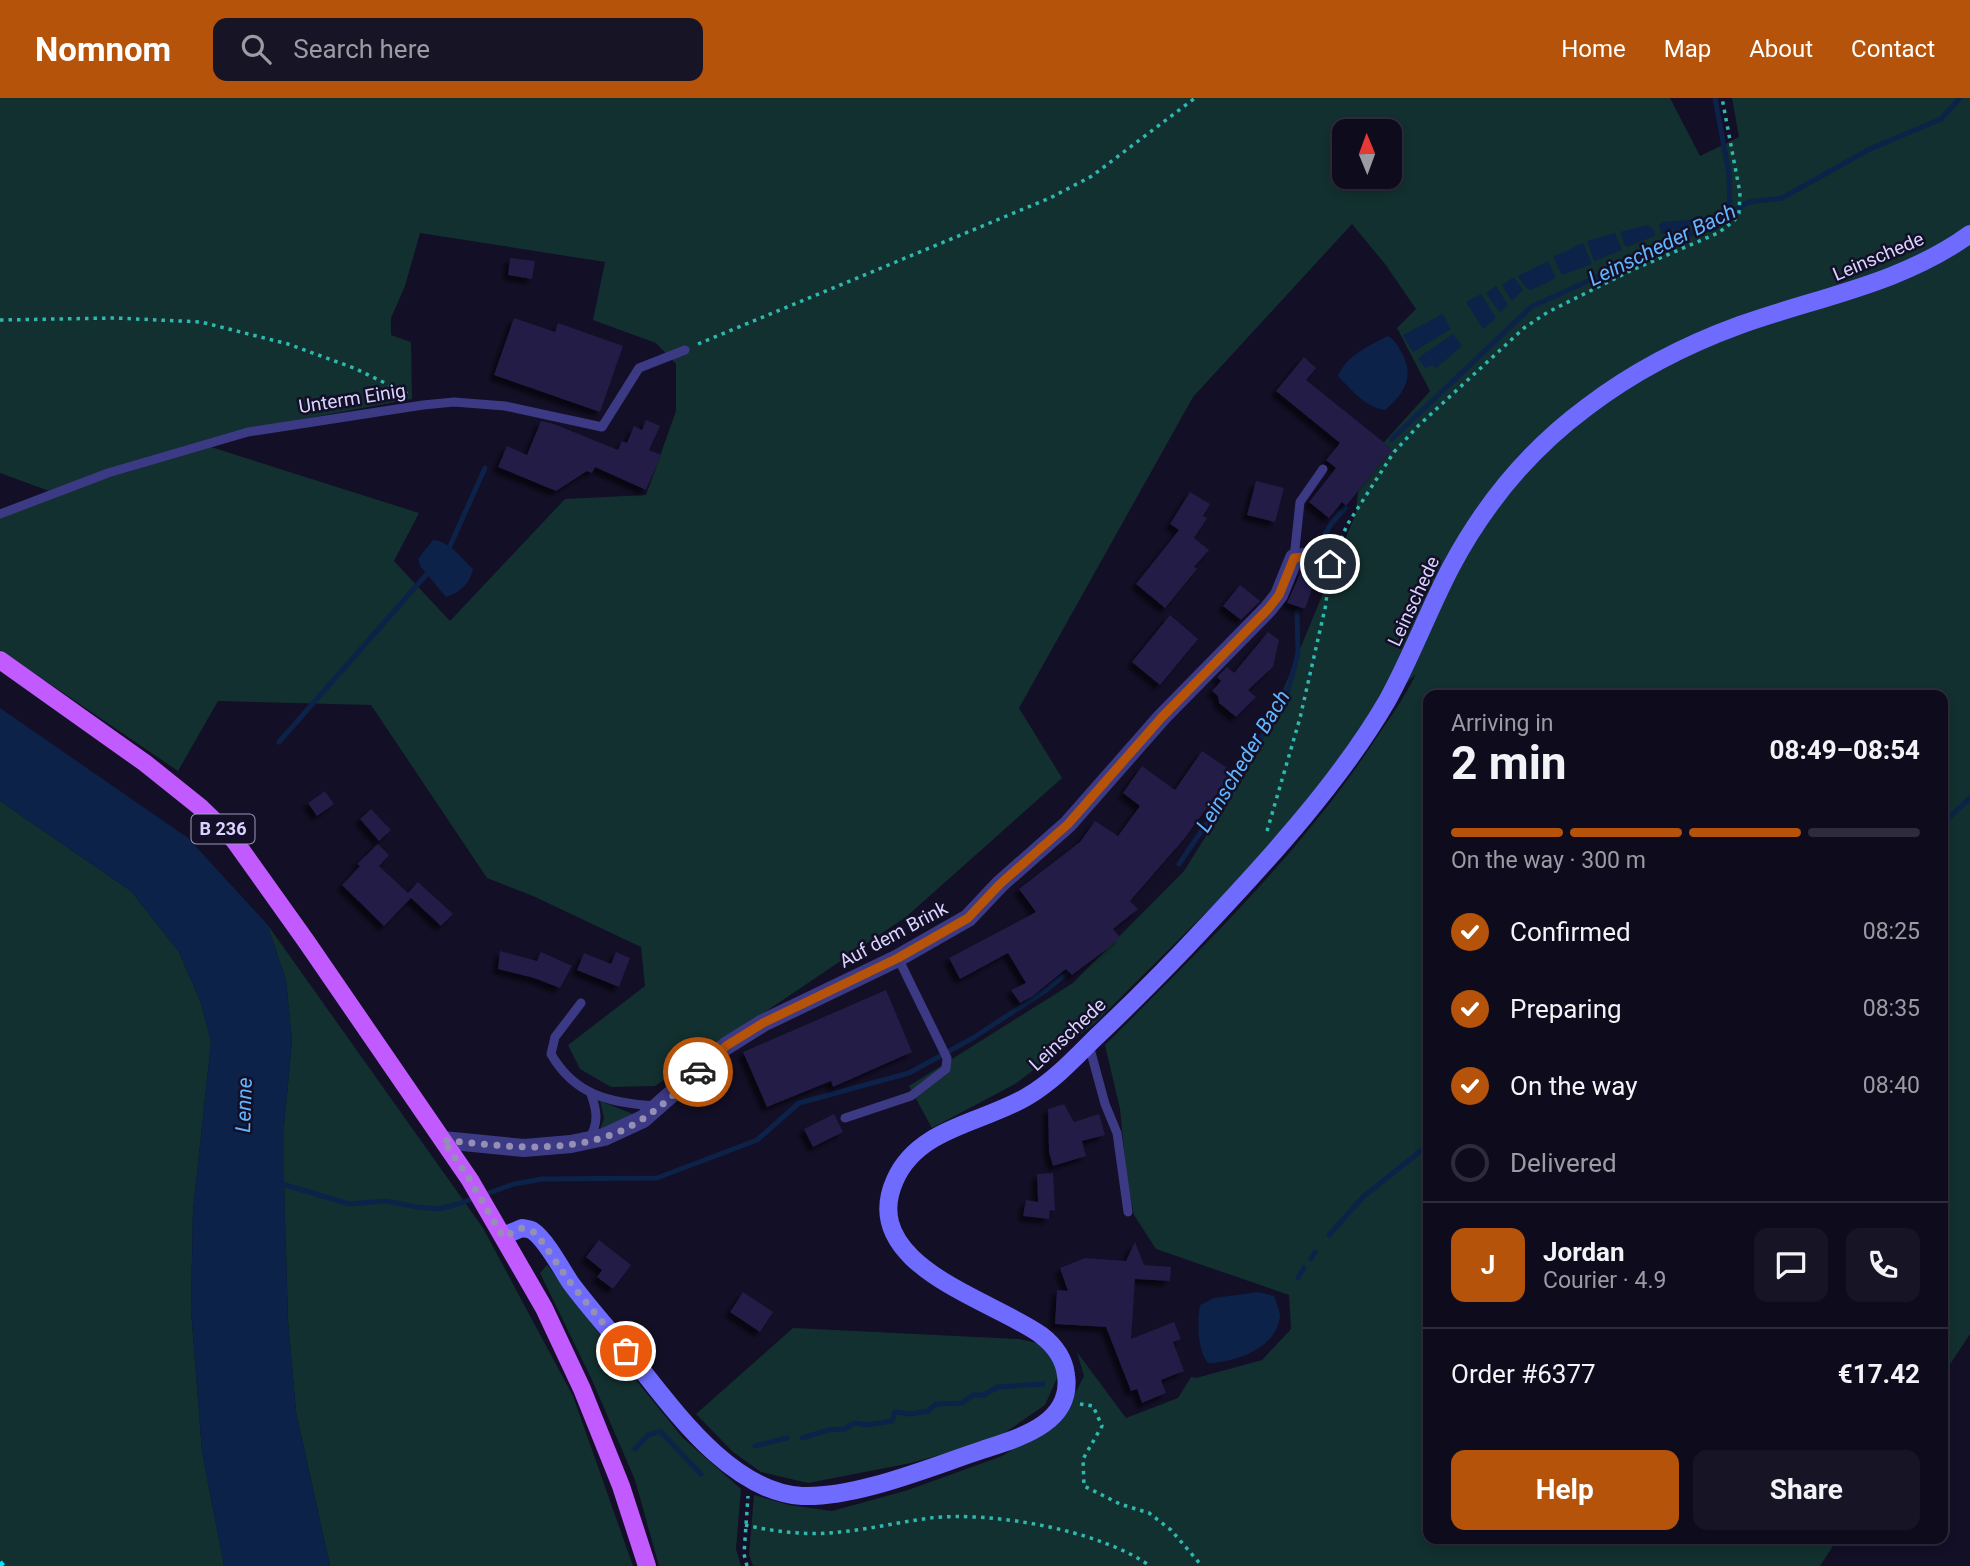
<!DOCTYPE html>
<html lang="en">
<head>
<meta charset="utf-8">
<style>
	:root { --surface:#0e0b1c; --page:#171425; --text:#f1f3f6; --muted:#9b9ba3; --line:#2e2b3b; --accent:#b45309 }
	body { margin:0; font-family:Roboto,sans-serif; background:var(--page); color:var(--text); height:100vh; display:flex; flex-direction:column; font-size:26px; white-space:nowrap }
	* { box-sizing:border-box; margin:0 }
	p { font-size:23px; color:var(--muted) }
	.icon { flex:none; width:38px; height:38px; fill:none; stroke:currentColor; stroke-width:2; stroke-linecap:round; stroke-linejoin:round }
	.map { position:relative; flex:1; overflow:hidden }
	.panel { position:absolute; left:1423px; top:592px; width:525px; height:854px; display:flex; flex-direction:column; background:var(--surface); border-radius:14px; box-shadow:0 4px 10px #0003,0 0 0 2px var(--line) }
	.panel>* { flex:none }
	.needle { width:46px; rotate:359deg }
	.controls { position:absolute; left:1332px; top:21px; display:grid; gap:14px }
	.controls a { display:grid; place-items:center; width:70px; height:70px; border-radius:14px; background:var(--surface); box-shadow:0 4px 10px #0003,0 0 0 2px var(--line); font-size:35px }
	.pin { position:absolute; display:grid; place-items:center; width:60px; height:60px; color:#fff; margin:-30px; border:4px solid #fff; border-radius:50%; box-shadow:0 2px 7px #0007 }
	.courier { position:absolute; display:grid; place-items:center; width:70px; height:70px; margin:-35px; border:5px solid #b45309; border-radius:50%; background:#fff; color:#222; box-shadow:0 2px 9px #0007 }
	.summary em { font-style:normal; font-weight:700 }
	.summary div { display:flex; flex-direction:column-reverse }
	.summary { display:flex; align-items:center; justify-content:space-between; height:119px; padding:0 28px }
	h1 { font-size:46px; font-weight:700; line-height:52px }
	.bar { display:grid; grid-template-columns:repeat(4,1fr); gap:10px 7px; align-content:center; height:84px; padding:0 28px }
	.bar i { height:9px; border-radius:5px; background:var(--line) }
	.bar .current { background:var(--accent) }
	.bar p { grid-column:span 4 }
	.line { display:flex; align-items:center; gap:18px; padding:0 28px; border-top:2px solid var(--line) }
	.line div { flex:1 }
	.round { display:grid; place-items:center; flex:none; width:74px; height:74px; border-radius:14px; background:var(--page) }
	ol { padding:0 28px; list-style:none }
	li { display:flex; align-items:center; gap:21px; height:77px }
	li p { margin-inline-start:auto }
	li .icon { padding:7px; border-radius:50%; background:var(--accent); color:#fff; stroke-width:4 }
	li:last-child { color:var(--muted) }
	li i { width:38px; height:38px; border:4px solid var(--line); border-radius:50% }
	.button { display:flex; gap:14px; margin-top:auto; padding:14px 28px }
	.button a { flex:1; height:80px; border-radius:14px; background:var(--accent); color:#fff; font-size:28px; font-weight:700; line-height:80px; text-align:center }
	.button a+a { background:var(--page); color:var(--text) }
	header { display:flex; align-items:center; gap:42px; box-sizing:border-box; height:98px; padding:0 35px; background:var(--accent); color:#fff }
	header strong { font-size:33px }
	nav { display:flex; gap:38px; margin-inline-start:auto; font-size:24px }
	.search { width:490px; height:63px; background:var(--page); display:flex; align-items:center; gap:18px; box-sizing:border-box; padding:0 24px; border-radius:14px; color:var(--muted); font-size:26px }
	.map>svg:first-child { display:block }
	.green { fill:#12302f; fill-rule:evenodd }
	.water { fill:#0c2248 }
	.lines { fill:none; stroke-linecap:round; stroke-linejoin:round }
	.stream { stroke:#0c2248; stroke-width:5 }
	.building { fill:#241b47; filter:url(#shadow) }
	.path { stroke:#2fb8b0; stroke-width:3.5; stroke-dasharray:3.5 5; stroke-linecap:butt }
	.service { stroke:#3d3a85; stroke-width:9 }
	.minor { stroke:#3d3a85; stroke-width:18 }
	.secondary { stroke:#6f6bff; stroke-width:18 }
	.primary { stroke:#c25bff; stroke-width:18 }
	.rail { stroke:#00e5ff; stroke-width:5; stroke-dasharray:10 9; stroke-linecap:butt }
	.done { stroke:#948fb3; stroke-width:7; stroke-dasharray:0 12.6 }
	.route { stroke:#b45309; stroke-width:9 }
	.labels { text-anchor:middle; stroke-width:5; stroke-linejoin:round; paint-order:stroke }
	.shield { fill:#130f26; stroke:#9e99be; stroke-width:2 }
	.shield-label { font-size:18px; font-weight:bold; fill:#d9d4ff }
	.street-label { font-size:19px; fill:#d9d4ff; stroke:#130f26 }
	.water-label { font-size:21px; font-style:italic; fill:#62b6ff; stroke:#130f26 }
</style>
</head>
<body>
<header>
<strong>Nomnom</strong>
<div class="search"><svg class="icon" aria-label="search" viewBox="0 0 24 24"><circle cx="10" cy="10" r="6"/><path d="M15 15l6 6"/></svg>Search here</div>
<nav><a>Home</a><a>Map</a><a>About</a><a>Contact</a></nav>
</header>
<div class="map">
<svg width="1970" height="1468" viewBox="0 0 1970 1468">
	<defs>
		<filter id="shadow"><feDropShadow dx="-5" dy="5" stdDeviation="2" flood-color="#0009"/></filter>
	</defs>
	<rect width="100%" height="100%" fill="#130f26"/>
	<path class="green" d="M0,0h1670l30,58 39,-19 -7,-39h238v1236l-27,41 -1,-680h-514v843h410l-18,28h-1067l-4,-11 5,-60 35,10 43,6 76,-21 94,-34 61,-39 21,-41 -7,-24 49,66 52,-20 13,-21 5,1 66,-18 29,-31 -2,-34 -133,-46 -22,-34 -7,-34 -7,-72 -15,-64c94,-94 191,-187 266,-299 15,-23 33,-47 45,-72l-41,39 -82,113 -199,198 -79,60 -83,44 -23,-42 164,-103 111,-112 72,-115 100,-243 4,-44 70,-78 -33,-63 19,-19 -31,-45 -33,-40 -159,173 -174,311 43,70 -156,139 -251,169 -44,1 -31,-18 -12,-24 77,-59 -4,-39 -108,-51 -46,-18 -116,-173 -153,-4 -40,70 -178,-121v-133l106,-39 105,-31 208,66 -25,48 56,60 115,-122 81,-4 30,-84v-47l-20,-21 -63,-23 12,-58 -185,-29 -15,53 -14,32v17l20,7 1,57 -163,30 -200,62 -49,-18zM1344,33h46v46h-46z
		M0,703l131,90 48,61 22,51 10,39 -18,169 -2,98 11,142 22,115h-224z
		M267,826l216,304 90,168 60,170h-303l-34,-154 -8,-91 -4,-136v-59l8,-85 -6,-61z
		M600,1003l33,13 -33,15 4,-11z
		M547,1167l67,88 69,85 58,51 -5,60 5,17h-82l-24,-86 -43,-100 -52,-107z
		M793,1230l226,11 31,7 12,21 -17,38 -49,34 -85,24 -103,20 -47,-11 -28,-20 -37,-38z"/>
	<path class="water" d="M1697,121l-1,4 -29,11h-6l-2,-9 3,-3z
		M1648,127l6,5 1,6 -29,11 -6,-15z
		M1615,135l7,17 -28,11 -7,-20z
		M1583,145l9,21 -30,11 -9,-18z
		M1548,163l8,17 -25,12 -5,-2 -8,-12z
		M1514,179l9,13 -11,11 -10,-16z
		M1496,188l12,19 -8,8 -14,-20z
		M1481,196l15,24 -13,11 -17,-27z
		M1443,216l8,15 -38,23 -10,-17z
		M1453,236l9,12 -26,22 -4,-3 -7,3 -7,-10z
		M1388,238c8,5 10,10 14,17 13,24 2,41 -17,57 -17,-1 -35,-21 -47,-34 10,-22 29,-29 50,-40z
		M433,442c17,1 28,18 40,29 -3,15 -13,23 -27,28l-26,-31 -2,-7z
		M0,610l188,130 79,86 19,56 6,61 -8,85v59l4,136 8,91 34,154h-106l-22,-115 -11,-142 2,-98 18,-169 -10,-39 -22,-51 -48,-61 -131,-90z
		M1258,1194l16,4c2,6 6,15 6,21 -4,32 -45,45 -72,46 -11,-13 -11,-41 -8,-58l14,-7z"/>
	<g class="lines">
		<path class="stream" d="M1715,0l14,76 1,39
			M1392,341l139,-132 171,-78 47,-27 33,-4 88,-49 71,-30 19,-21
			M450,448l35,-78
			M1316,452l15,-26 14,-16
			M279,644l147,-167
			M1942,726l28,-26
			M1179,766l58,-85 51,-88 10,-38 -1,-42
			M279,1085l70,21 37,-3 31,6 22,2 19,-5 56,-20 28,-5 115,-1 100,-38 42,-37 110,-30 64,-35 72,-47 22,-18
			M1329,1137l34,-38 65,-52
			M1311,1161l4,-7
			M1298,1180l6,-10
			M802,1340l26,-8 16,-1 11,-6 12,2 25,-4 3,-9 15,2 18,-3 8,-7 26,-1 11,-8h11l13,-8 46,-3
			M755,1348l32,-8
			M635,1351l13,-14 12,-4 41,43"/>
	</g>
	<path class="building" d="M510,160l25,3 -3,18 -24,-4z
		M514,220l41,14 3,-9 65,23 -23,66 -106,-37z
		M1304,259l12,11 -10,12 86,69 -46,57 -4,-4 -13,16 -20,-16 27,-34 -10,-8 14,-17 -64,-52z
		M646,322l14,6 -11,24 12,5 -15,35 -51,-23 -3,6 -5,-2 -31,20 -58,-24 9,-21 20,9 14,-34 13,3 64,26 4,-9 5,2 7,-17 8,4z
		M1256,383l28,7 -9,34 -28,-7z
		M1190,394l20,12 -7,12 4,2 -13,20 15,12 -15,17 3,2 -32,39 -29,-24 43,-54 -9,-6z
		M1302,471l15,6 -12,34 -18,-6z
		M1240,487l20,16 -19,19 -18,-14z
		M1170,517l28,24 -38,46 -28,-23z
		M1268,534l11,8 -6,27 -25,23 8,7 -20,20 -17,-14 -1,-7 -6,-5 9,-10 -4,-4 10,-10 7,6z
		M1202,653l31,21 -49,67 -54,62 8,8 -25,20 7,8 -13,12 -35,26 -6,-6 -33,27 -13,7 -9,-13 15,-7 -18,-30 -48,26 -11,-21 87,-46 -17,-23 61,-47 15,-21 23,15 22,-30 -17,-13 19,-27 33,24z
		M325,693l9,13 -17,12 -9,-13z
		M371,711l20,21 -12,11 -19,-22z
		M378,746l11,11 -10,11 29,27 10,-11 35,32 -12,12 -30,-28 -27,28 -42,-41 18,-19 -3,-2z
		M500,853l37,10 4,-9 31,14 -12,22 -26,-10 -36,-9z
		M616,854l14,6 -11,29 -42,-17 7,-17 27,11z
		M886,892l26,62 -79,35 -2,-6 -64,26 -24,-55z
		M1064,1006l10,18 25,-8 6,21 -23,6 4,15 -33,10 -4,-14 -1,-43z
		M834,1016l9,18 -30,15 -9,-18z
		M1053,1075l2,38 -5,-1 -1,9 -26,-3 3,-16 12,2 -1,-28z
		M599,1142l32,25 -18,24 -16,-12 5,-7 -16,-13z
		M1135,1144l9,23 27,2 -1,14 -35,-2 -4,60 43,-17 7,17 -8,3 11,29 -23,9 5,13 -24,10 -5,-14 -6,2 -25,-64 -51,-3 2,-34 11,1 -8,-23 25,-10 41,3z
		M743,1194l30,20 -13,20 -30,-20z"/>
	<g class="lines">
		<path class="path" d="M0,222l115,-2 86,4 87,22 66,24 54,26
			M698,246l352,-146 42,-22 103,-78
			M1338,449l9,-22 47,-73 24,-26 106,-98 24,-16 82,-41 88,-38 16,-12 5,-8 1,-20 -18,-95
			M1267,733l33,-113 26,-114 2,-24
			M1080,1306l13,2 9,20 -19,33 1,27 36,18 29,9 22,17 31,36
			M745,1427c31,7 64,11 95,7 30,-3 60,-10 90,-14 61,-7 170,12 220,48
			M747,1468l-3,-12 4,-58"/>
		<path class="service" d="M0,416l108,-41 140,-41 175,-27 31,-3 51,4 97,21 37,-59 46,-18
			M1294,460l6,-56 23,-33
			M581,905l-26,34 -4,17c24,42 60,49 105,52
			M1089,947l16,59 12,29 11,79
			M845,1020l66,-22 35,-27 1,-11 -49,-100
			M589,1041c10,-16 8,-28 2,-45"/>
		<path class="minor" d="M443,1042l81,8 47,-4 33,-7 39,-18 83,-73 37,-23 135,-65 70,-40 32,-34 68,-60 94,-107 106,-108 11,-14 15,-37 10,-1 26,6"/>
		<path class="secondary" d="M503,1138l19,-8c4,1 8,1 11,3 13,9 28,37 37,51 19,26 42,51 63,77 41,51 98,133 169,137 55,2 128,-29 180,-46 36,-12 91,-26 84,-75 -2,-17 -12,-30 -25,-40 -50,-36 -184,-70 -146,-155 23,-53 89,-57 133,-84 25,-15 45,-36 66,-57 39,-37 77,-75 114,-115 62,-66 133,-144 179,-223 24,-43 41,-90 64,-134 34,-64 78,-117 136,-160 46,-35 98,-62 153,-82 78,-28 161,-41 230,-91"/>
		<path class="primary" d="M0,562l145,103 55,44 34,33 72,101 164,239 74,128 38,81 39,97 26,80"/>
		<path class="rail" d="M0,1464l3,4"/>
	</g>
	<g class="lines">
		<path class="done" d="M626,1253l-54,-66 -36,-52 -14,-5 -19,9 -33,-57 -27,-40c66,7 143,18 201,-22 20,-13 37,-30 54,-46"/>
		<path class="route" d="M698,974l28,-26 37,-23 135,-65 70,-40 32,-34 68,-60 94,-107 106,-108 11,-14 15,-37 10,-1 26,7"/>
	</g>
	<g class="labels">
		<rect class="shield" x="191.5" y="716.5" width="63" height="29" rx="5"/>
		<g class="shield-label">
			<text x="223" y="737">B 236</text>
		</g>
		<g class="street-label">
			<text transform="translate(1878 158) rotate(-23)" y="7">Leinschede</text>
			<text transform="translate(352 300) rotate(-9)" y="7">Unterm Einig</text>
			<text transform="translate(1413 503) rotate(-65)" y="7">Leinschede</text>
			<text transform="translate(893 836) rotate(-28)" y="7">Auf dem Brink</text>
			<text transform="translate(1067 936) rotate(-43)" y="7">Leinschede</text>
		</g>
		<g class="water-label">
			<text transform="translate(1662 147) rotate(-26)" y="7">Leinscheder Bach</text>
			<text transform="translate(1243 663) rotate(-59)" y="7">Leinscheder Bach</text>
			<text transform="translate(244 1007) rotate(-88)" y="7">Lenne</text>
		</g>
	</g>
</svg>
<div class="controls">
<a><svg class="needle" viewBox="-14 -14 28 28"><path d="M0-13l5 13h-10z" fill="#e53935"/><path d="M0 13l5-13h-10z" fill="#9b9ba3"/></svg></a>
</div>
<div class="pin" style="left:626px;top:1253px;background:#ea580c"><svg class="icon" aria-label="bag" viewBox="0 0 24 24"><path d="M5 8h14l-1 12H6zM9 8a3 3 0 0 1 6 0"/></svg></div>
<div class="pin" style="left:1330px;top:466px;background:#1f2937"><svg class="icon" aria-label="home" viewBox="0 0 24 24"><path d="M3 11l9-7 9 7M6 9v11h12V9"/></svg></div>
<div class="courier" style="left:698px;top:974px"><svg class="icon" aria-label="car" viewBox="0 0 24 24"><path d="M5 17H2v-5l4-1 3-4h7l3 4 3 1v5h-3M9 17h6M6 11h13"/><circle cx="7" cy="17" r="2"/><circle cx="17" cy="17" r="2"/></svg></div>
<section class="panel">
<div class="summary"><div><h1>2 min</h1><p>Arriving in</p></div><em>08:49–08:54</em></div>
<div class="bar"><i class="current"></i><i class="current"></i><i class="current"></i><i></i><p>On the way · 300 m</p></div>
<ol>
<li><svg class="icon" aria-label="check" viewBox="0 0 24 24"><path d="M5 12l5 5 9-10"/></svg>Confirmed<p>08:25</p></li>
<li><svg class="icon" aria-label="check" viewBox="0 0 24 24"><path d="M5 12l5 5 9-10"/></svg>Preparing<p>08:35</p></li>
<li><svg class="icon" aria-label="check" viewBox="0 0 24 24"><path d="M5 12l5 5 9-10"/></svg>On the way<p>08:40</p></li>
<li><i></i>Delivered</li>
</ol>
<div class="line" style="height:126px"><b class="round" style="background:var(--accent);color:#fff">J</b><div><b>Jordan</b><p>Courier · 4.9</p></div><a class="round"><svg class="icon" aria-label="chat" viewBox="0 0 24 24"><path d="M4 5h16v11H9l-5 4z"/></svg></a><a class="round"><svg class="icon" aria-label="phone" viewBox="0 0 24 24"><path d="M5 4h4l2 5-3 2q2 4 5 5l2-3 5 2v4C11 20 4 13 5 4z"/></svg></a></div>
<div class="line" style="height:91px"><div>Order #6377</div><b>€17.42</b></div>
<div class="button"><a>Help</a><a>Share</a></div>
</section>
</div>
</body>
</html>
